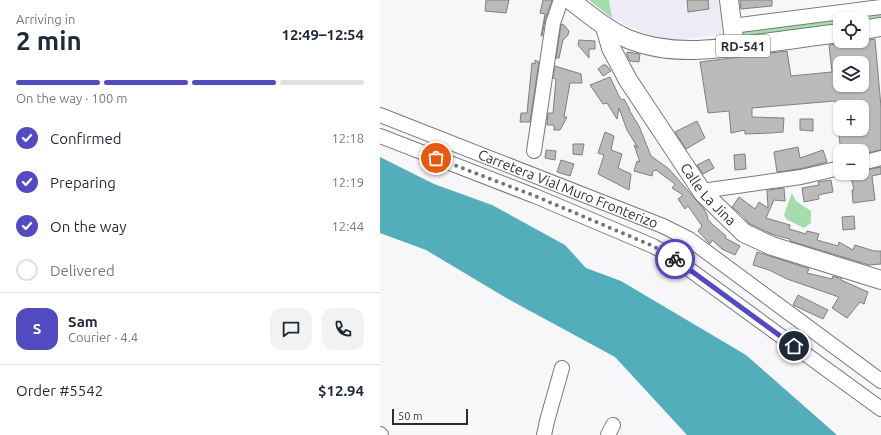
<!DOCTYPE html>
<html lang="en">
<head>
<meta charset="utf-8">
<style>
	:root { --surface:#fff; --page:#f2f2f3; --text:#1f2937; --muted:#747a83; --line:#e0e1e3; --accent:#514ac1 }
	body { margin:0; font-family:Ubuntu,sans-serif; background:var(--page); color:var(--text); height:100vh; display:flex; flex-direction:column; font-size:15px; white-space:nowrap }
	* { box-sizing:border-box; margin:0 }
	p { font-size:13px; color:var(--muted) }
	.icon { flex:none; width:22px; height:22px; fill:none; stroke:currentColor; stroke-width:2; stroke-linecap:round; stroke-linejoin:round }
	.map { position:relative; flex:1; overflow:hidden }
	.panel { display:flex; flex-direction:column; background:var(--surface); width:380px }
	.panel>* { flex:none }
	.buttons { position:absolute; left:453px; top:12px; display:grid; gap:8px }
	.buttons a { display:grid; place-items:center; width:36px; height:36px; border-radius:8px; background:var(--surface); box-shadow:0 1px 3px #0004; font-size:20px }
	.scale { position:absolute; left:12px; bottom:10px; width:76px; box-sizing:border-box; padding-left:4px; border:2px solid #2e2e2f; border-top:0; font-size:11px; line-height:14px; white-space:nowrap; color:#2e2e2f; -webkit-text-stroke:3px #fff; paint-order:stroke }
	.pin { position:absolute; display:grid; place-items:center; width:34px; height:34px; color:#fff; margin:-17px; border:2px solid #fff; border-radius:50%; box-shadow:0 1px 4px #0007 }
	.courier { position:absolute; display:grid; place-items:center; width:40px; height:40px; margin:-20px; border:3px solid #514ac1; border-radius:50%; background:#fff; color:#222; box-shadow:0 1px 5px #0007 }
	.head em { font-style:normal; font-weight:600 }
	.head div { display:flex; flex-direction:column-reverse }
	.head { display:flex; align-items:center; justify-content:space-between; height:68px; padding:0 16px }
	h1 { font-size:26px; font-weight:600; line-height:30px }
	.bar { display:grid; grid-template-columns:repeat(4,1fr); gap:6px 4px; align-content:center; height:48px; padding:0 16px }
	.bar i { height:5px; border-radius:3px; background:var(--line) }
	.bar .current { background:var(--accent) }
	.bar p { grid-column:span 4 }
	.line { display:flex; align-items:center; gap:10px; padding:0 16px; border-top:1px solid var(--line) }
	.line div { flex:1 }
	.round { display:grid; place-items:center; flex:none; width:42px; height:42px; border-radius:12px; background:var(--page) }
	ol { padding:0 16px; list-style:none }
	li { display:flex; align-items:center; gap:12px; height:44px }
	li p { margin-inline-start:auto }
	li .icon { padding:4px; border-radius:50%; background:var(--accent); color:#fff; stroke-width:4 }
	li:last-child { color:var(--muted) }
	li i { width:22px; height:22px; border:2px solid var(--line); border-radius:50% }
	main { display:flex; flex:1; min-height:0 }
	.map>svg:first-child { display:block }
	.built { fill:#edecf6 }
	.green { fill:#a5dcac }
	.water { fill:#53aebb }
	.building { fill:#bcb9b9; stroke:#817f7e; fill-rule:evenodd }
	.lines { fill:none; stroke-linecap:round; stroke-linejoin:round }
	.minor-casing { stroke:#79787b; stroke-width:16 }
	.major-casing { stroke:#79787b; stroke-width:20 }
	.minor { stroke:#fff; stroke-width:14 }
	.major { stroke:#fff; stroke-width:18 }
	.done { stroke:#747476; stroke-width:4; stroke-dasharray:0 7.2 }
	.route { stroke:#514ac1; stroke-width:5 }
	.labels { text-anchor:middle; stroke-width:3; stroke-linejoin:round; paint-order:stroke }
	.shield { fill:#fff; stroke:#6d6d6d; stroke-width:1 }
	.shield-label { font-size:13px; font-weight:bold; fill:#2e2e2f }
	.street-label { font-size:14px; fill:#2e2e2f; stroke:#fff }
</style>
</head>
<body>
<main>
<section class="panel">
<div class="head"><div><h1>2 min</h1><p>Arriving in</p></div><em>12:49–12:54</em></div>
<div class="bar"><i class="current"></i><i class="current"></i><i class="current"></i><i></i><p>On the way · 100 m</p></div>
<ol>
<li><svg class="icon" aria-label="check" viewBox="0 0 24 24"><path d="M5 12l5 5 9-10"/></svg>Confirmed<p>12:18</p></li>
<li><svg class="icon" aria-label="check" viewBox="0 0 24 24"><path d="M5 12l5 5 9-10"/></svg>Preparing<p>12:19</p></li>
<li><svg class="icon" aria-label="check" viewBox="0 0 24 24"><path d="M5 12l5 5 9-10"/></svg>On the way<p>12:44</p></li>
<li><i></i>Delivered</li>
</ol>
<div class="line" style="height:72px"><b class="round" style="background:var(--accent);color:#fff">S</b><div><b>Sam</b><p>Courier · 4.4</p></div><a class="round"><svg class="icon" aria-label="chat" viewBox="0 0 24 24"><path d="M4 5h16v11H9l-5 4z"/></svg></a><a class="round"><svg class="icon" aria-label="phone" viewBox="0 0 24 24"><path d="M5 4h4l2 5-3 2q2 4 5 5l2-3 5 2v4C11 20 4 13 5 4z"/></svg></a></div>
<div class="line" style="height:52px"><div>Order #5542</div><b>$12.94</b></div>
</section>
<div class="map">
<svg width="501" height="435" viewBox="0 0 501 435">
	<rect width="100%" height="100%" fill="#f7f7f9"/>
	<path class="built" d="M229,0h110l5,35 -53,5 -26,-6 -33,-16z"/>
	<path class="green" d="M209,0h20l3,18z
		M501,7v20l-19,3v-11h-22v14l-105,14 -3,-21z
		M412,193l4,8 15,10v12l-7,5 -18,-9 -2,-4z"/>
	<path class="water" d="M0,157l54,27 58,21 73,40 21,23 35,13 125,74 91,80h-150l-72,-78 -107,-58 -82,-49 -46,-17z"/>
	<path class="building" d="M106,0h23l-3,13 -21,-2z
		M163,0h9l-7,20 -3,16h-1l4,-22 -5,-1z
		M307,0h21l1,9 -21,3z
		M360,0h32v6l-31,3z
		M183,24l6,7 -1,4 -5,5 -4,18h-3l5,-33z
		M495,39l6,68v43l-19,4v-3h-21l-3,-22h24v-22h-26l-1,-6 -83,7v9l32,1 -1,14 -12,1 -26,1v-4l-14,3 -2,-22 -21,2 -8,-51 87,-11 4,25 41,-4 -3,-27 12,-2 6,-2h15zM460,63h22v22h-22z
		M199,40l16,1v8h-6v9l-11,-13z
		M247,52l13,2 -1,8 -9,-1 -3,-6z
		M155,60l4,2 -9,60h-10l1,-9h6l5,-50 3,1z
		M223,65h3l5,6 -8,5 -5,-7z
		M175,66l26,8 1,9h-12l-6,34h3l-7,13h-6v-5h-7l1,-12h5l3,-34 -3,-1z
		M230,77l10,21 2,2 2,-1 6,11h-1l10,16 12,30 18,13 35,40 4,8 -1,1 5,6 14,12 -1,2 15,8 -5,9 -13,-6 -10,-9 -2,4 -12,-13 4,-5 -14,-20 -3,3 -7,-10 5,-4 -11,-7 3,-4 -19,-14 -3,1 -1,5 -18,-5 3,-10 3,1 -6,-17 4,3 -11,-18 -8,-22 -2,11 -10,-16 -4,1 -13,-19z
		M420,119h13v12l-13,-1z
		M317,121l8,17 -19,11 -11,-17z
		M225,132l9,4 -3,14 11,4 -4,14 13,6 -2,16 -31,-16 6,-19 -6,-2z
		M193,144h11l-2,11 -9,-1z
		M418,147l2,11 23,-8 4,12 -28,7 -22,3 -3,-20z
		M166,150l10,1 -1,9 -10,-2z
		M365,154l1,15 -11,1 -1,-15z
		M329,159l5,9 -11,6 -6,-9z
		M181,160l13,4 -4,12 -13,-4z
		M501,167v7l-9,2 3,24 -22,3 -1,-13h2l-4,-17h12v-2z
		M451,180l2,12 -15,3 1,4 -15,3 -2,-14 17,-3 -1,-3z
		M404,188l1,13 -11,-1 -8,18 24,7 -1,4 17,5 1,-3 12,3 -2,6 21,6 1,-4 14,8 2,-5 19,6h7v13l-12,1 -79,-24v-2l-16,-4 -24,-11 -7,-8 -11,-9 7,-10 16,12 4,-7 9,6 -1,-18z
		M474,216l1,13 -12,1 -1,-13z
		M377,252l50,16 2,1 -2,4 25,6 1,-3 9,3 -1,1 27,12 -4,12 -4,-2 -13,16 -15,-10 7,-11 -52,-18 -18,-9 -16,-5z
		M418,295l30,15 -5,9 -30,-14z"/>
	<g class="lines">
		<g class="minor-casing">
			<g id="minor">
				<path d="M352,26l149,-19"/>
				<path id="s1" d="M0,115l283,111 26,13 192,142"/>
				<path d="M0,136l155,60 118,50 18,10 210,153"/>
				<path d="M154,151l19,-128 8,-23"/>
				<path d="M482,163l19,-5"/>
				<path d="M322,191l99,-14 39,-9"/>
				<path d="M0,434l1,1"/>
				<path d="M164,435l3,-14 15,-53"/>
				<path d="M228,435l5,-10"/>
			</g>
		</g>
		<g class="major-casing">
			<g id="major">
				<path d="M190,0c19,14 37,30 58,39 43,18 92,10 136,4 25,-3 51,-7 76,-10"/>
				<path d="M349,0l6,47"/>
				<path id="s2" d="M225,27l6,21 17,32 75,113 41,40 28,13 109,34"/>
				<path d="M482,30l19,-3"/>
			</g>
		</g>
		<use href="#minor" class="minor"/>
		<use href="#major" class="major"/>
	</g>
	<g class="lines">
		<path class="done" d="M56,158l99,38 118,50 22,13"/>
		<path class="route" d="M295,259l119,87"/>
	</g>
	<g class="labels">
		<rect class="shield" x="336" y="35" width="54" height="22" rx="3"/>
		<g class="shield-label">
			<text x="363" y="51">RD-541</text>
		</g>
		<g class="street-label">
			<text dy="5" stroke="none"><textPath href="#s1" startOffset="202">Carretera Vial Muro Fronterizo</textPath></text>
			<text dy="5" stroke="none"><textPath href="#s2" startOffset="198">Calle La Jina</textPath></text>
		</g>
	</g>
</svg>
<div class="buttons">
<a><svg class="icon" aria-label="locate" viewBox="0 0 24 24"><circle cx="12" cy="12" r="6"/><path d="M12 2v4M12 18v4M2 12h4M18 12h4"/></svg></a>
<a><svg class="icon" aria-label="layers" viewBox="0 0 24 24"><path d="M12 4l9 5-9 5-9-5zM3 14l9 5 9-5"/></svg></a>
<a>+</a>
<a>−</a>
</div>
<div class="scale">50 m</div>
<div class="pin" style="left:56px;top:158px;background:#ea580c"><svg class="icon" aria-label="bag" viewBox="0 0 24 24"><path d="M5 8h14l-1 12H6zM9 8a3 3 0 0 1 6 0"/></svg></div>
<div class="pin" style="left:414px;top:346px;background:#1f2937"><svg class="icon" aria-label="home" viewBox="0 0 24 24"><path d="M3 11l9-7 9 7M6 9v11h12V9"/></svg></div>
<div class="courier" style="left:295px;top:259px"><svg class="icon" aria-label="bike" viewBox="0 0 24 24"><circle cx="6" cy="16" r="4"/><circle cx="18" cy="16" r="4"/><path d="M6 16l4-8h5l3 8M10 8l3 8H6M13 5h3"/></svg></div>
</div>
</main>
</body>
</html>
